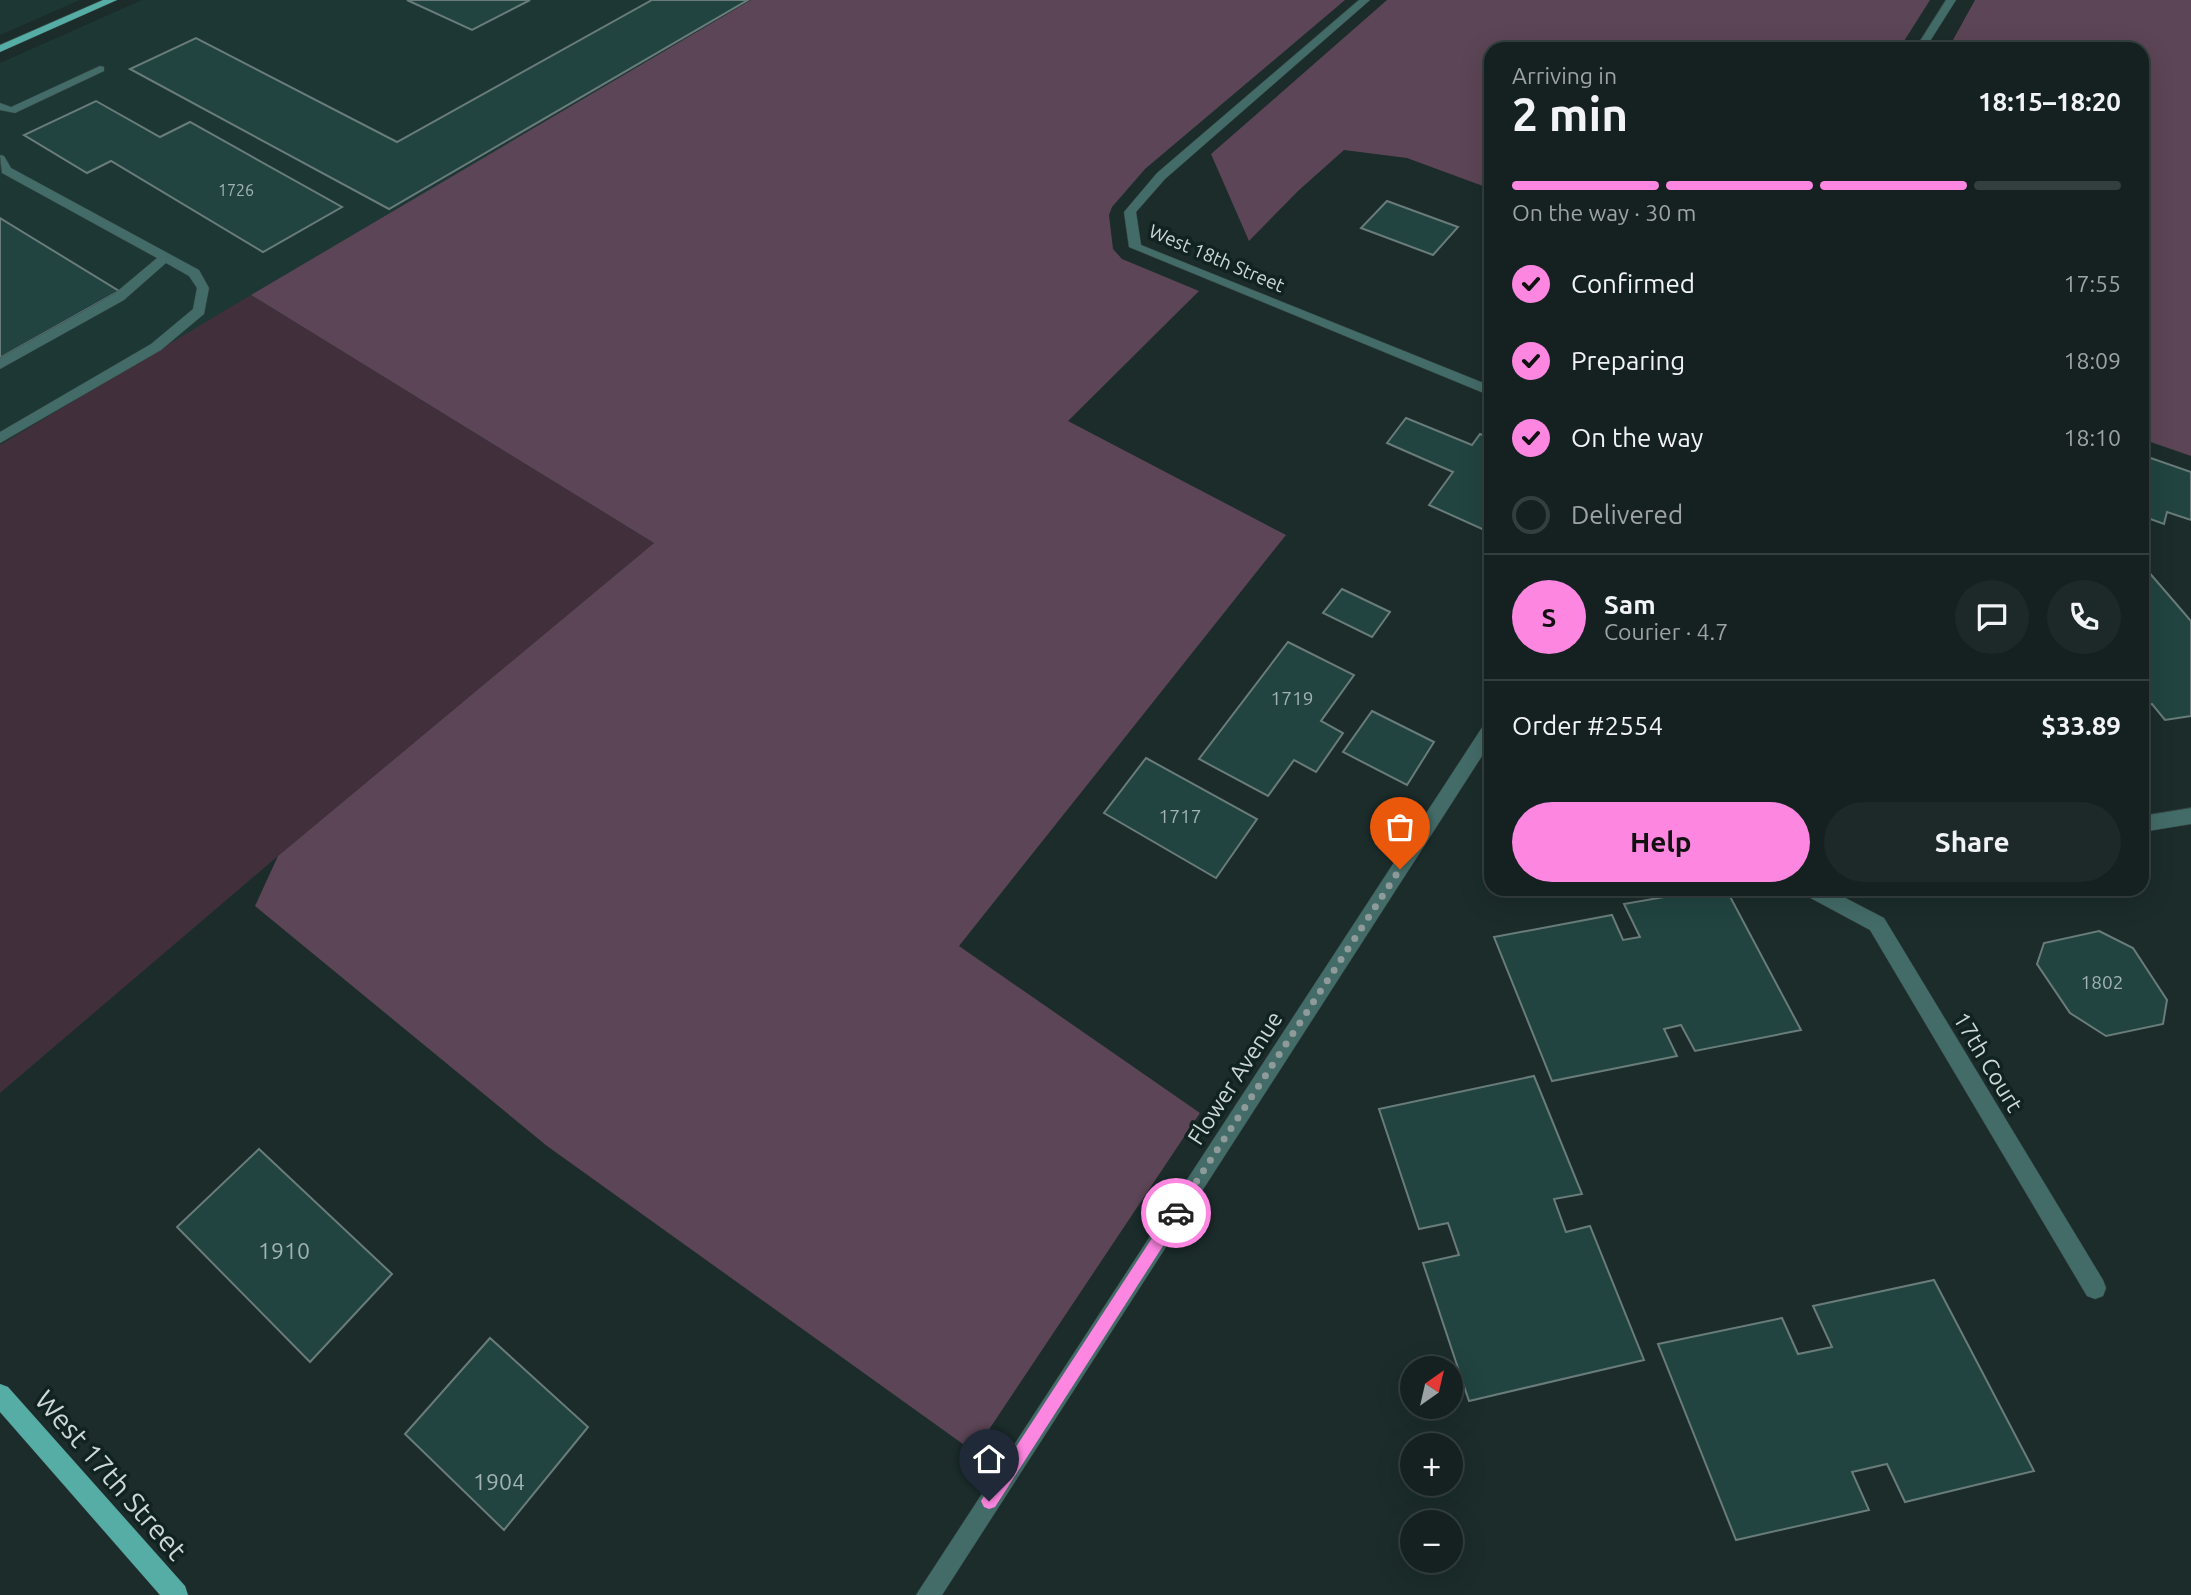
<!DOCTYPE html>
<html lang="en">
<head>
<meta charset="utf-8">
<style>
	:root { --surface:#142120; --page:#1d2929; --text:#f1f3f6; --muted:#9da3a5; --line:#333e3e; --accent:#fd86e1 }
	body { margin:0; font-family:Ubuntu,sans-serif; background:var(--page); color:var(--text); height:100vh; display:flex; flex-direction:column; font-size:26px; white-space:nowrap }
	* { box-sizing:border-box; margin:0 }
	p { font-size:23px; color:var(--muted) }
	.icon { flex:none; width:38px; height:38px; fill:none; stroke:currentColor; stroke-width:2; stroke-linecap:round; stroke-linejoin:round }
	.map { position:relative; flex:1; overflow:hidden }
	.side { position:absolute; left:1484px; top:42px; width:665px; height:854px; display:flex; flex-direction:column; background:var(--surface); border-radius:21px; box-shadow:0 7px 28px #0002,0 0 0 2px var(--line) }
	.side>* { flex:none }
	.needle { width:46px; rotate:34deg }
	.tools { position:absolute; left:1400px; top:1356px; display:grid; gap:14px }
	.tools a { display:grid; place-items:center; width:63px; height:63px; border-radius:50%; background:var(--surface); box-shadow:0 7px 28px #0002,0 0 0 2px var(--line); font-size:35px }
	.pin { position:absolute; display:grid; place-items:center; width:60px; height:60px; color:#fff; margin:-72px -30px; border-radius:50% 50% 50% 0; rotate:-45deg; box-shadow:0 0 7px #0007 }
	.pin .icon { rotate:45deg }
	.courier { position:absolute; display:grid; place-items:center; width:70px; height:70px; margin:-35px; border:5px solid #fd86e1; border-radius:50%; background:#fff; color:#222; box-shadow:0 2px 9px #0007 }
	.head em { font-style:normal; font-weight:600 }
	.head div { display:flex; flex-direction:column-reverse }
	.head { display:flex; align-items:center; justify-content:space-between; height:119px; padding:0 28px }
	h1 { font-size:46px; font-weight:600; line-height:52px }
	.bar { display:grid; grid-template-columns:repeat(4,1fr); gap:10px 7px; align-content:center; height:84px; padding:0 28px }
	.bar i { height:9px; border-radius:5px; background:var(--line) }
	.bar .current { background:var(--accent) }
	.bar p { grid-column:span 4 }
	.line { display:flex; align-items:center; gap:18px; padding:0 28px; border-top:2px solid var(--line) }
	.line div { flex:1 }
	.round { display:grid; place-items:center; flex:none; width:74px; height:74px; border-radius:37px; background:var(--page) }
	ol { padding:0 28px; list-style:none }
	li { display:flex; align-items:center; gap:21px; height:77px }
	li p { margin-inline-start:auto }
	li .icon { padding:7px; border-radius:50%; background:var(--accent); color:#111; stroke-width:4 }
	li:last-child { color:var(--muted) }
	li i { width:38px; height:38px; border:4px solid var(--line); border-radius:50% }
	.button { display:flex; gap:14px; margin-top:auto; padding:14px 28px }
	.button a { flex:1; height:80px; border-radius:42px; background:var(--accent); color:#111; font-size:28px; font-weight:600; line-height:80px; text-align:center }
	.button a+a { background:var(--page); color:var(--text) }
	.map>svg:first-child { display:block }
	.built { fill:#1d3735 }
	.green { fill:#41303c }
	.forest { fill:#5c4556 }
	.building { fill:#214441; stroke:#697c7a; stroke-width:2 }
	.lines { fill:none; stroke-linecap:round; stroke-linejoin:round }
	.minor-casing { stroke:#374746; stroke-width:1 }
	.major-casing { stroke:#374746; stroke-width:1 }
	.minor { fill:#436b67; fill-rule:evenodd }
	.major { fill:#55ada5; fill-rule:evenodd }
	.route { fill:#fd86e1 }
	.done { stroke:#8e9b9a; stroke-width:7; stroke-dasharray:0 12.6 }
	.labels { text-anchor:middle; stroke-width:7; stroke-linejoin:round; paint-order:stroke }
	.far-number-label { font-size:16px; fill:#a1b2b1 }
	.far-street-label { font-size:19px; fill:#ccd7d6; stroke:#112321 }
	.number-label { font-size:19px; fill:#a1b2b1 }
	.street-label { font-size:23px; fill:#ccd7d6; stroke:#112321 }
	.near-number-label { font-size:23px; fill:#a1b2b1 }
	.near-street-label { font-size:28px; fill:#ccd7d6; stroke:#112321 }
</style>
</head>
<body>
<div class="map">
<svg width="2191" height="1595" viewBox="0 0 2191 1595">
	<rect width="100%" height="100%" fill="#1b2c2b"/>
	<path class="built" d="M0,0h80l-80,35z
		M142,0h609l-751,445v-382z"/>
	<path class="green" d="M251,295l403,248 -376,313 -278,237v-648z"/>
	<path class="forest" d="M751,0h594l-200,169 -33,38 -3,8 4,34 9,10 77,32 -131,130 218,114 -327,411 241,167 -226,339 -427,-306 -292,-240 23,-50 376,-313 -403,-248z
		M1387,0h543l-31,49h-408v140l-84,-31 -63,-8 -46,41 -49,50 -38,-87z
		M1975,0h216v456l-49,-17v-390h-194z"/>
	<path class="building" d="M407,0h123l-58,30z
		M652,0h96l-359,209 -259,-140 66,-31 201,104z
		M96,101l64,36 30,-15 152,85 -79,45 -152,-91 -24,12 -63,-38z
		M1387,201l71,26 -25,28 -72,-27z
		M0,218l119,73 -119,67z
		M1406,418l66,27 8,-11 11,4v95l-62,-28 24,-33 -66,-29z
		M2142,455l49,17v48l-24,-8 -3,12 -22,-8z
		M2147,570l44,51v95l-26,4 -13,-16 -10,1v-134z
		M1342,589l48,23 -18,25 -49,-24z
		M1288,642l66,33 -33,46 22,12 -27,39 -22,-12 -26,36 -69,-37z
		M1372,711l62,31 -27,43 -64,-33z
		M1146,758l111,61 -41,59 -112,-65z
		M1710,889h16l75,141 -106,21 -14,-26 -17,4 13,27 -125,25 -58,-144 118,-22 11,25 17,-3 -16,-33z
		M2099,931l34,17 34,52 -4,24 -57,12 -36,-23 -33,-49 7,-21z
		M1534,1076l48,118 -28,5 12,33 24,-6 54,134 -175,41 -46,-138 36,-8 -11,-32 -29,6 -40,-120z
		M259,1149l133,125 -82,88 -133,-135z
		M1934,1280l100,191 -129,31 -18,-38 -35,8 17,38 -133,30 -78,-196 124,-26 16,36 34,-7 -19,-41z
		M490,1338l98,89 -84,103 -99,-96z"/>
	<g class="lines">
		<g class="minor-casing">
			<path id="minor" d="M1359,0h11l-205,179 -29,33 5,33 350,141v10l-362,-149 -5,-35 33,-39z
				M1946,0h10l-31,49h-10z
				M100,66l4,1v4l-89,42 -15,-3v-7l11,4z
				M0,155l4,1 7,12 188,102 10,18 -5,26 -43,36 -161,93v-11l151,-88 42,-35 4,-21 -8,-12 -23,-13 -42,37 -124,69v-11l114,-64 43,-36 -155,-85z
				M1491,721v21l-549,853h-26l569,-872z
				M2191,808v16l-49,8v-16z
				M1802,889h26l56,29 219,362 3,8 -3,8 -8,3 -8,-3 -217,-366 -65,-35z"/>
		</g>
		<g class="major-casing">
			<path id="major" d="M103,0h14l-117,52v-7z
				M0,1384l8,3 177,199 3,9h-28l-160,-183z"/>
		</g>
		<use href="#minor" class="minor"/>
		<use href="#major" class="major"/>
	</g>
	<path class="route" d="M1176,1207l5,2v9l-186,289 -6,2 -5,-2 -3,-6 3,-5 187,-287z"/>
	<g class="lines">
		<path class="done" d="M1176,1213l224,-344"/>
	</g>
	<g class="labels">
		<g class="far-number-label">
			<text x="236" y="196">1726</text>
		</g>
		<g class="far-street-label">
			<text transform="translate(1217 258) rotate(23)" y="7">West 18th Street</text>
		</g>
		<g class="number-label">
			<text x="1292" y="705">1719</text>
			<text x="1180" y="823">1717</text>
			<text x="2102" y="989">1802</text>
		</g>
		<g class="street-label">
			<text transform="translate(1988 1062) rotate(59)" y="8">17th Court</text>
			<text transform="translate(1235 1078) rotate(-57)" y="8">Flower Avenue</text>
		</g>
		<g class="near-number-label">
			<text x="284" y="1259">1910</text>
			<text x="499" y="1490">1904</text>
		</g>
		<g class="near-street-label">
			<text transform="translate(111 1475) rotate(49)" y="10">West 17th Street</text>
		</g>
	</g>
</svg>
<div class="tools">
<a><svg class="needle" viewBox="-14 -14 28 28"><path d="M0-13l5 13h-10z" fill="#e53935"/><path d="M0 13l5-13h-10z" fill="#9da3a5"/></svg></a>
<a>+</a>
<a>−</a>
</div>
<div class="pin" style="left:1400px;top:869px;background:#ea580c"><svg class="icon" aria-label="bag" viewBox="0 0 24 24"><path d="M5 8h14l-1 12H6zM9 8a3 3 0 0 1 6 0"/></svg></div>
<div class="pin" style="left:989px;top:1501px;background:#1f2937"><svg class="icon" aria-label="home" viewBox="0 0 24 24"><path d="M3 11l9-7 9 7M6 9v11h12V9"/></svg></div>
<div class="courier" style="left:1176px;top:1213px"><svg class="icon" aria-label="car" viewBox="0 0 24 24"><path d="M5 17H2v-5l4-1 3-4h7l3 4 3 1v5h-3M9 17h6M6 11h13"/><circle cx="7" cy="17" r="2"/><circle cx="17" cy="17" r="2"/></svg></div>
<section class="side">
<div class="head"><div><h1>2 min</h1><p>Arriving in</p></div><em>18:15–18:20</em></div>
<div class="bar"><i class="current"></i><i class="current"></i><i class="current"></i><i></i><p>On the way · 30 m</p></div>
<ol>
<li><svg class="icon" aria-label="check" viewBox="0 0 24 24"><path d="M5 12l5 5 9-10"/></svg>Confirmed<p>17:55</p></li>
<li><svg class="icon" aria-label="check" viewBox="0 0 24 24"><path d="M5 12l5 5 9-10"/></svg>Preparing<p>18:09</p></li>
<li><svg class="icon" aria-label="check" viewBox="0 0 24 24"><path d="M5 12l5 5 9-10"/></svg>On the way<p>18:10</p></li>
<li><i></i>Delivered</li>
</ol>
<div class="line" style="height:126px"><b class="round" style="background:var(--accent);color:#111">S</b><div><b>Sam</b><p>Courier · 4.7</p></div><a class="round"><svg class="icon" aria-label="chat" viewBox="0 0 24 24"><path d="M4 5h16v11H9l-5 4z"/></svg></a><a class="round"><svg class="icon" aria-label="phone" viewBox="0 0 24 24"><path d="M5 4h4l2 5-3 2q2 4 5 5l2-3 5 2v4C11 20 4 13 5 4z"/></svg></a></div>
<div class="line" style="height:91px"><div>Order #2554</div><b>$33.89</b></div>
<div class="button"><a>Help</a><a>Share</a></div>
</section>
</div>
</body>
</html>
